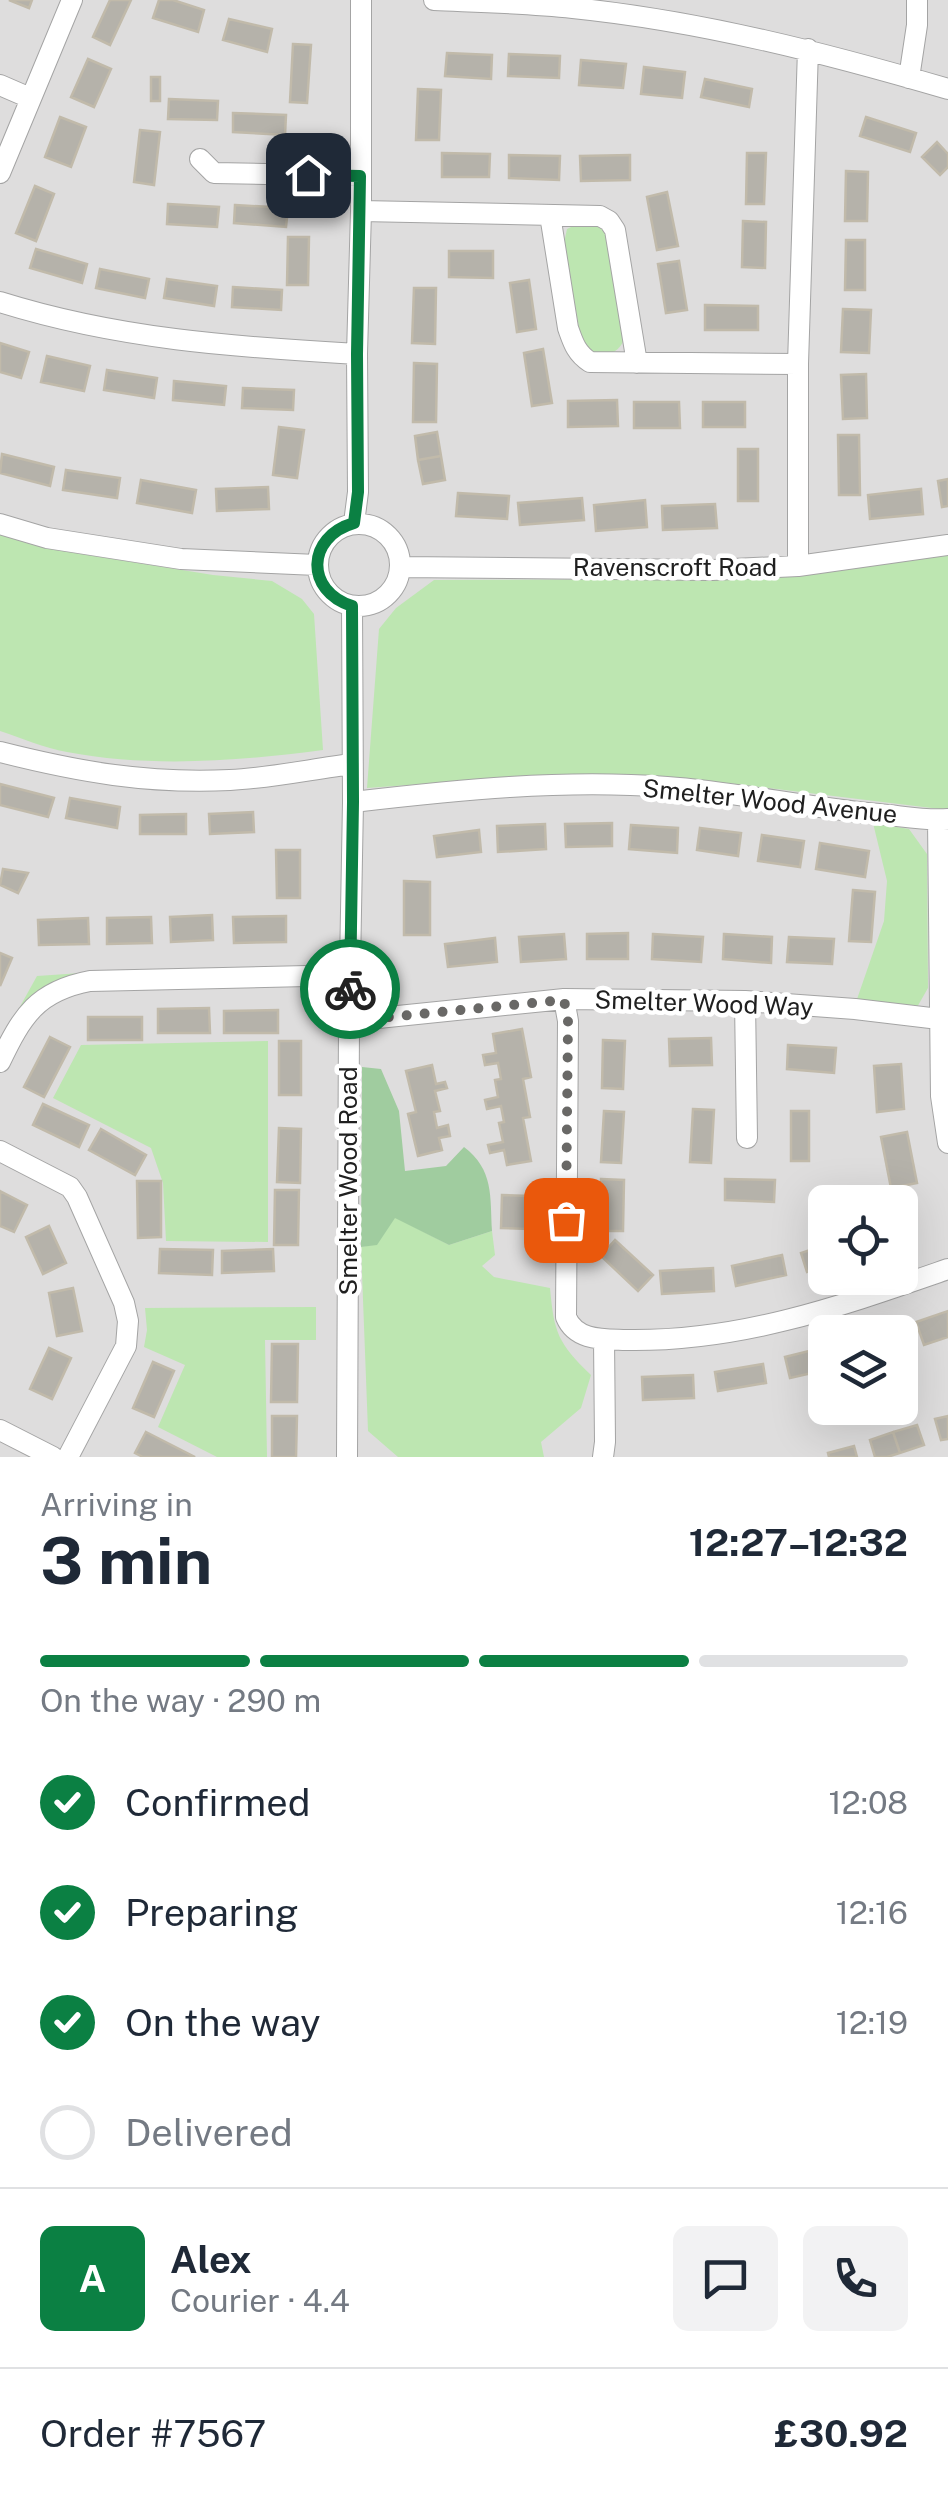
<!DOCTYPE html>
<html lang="en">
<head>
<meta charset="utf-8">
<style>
	:root { --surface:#fff; --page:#f2f2f3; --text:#1f2937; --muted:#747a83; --line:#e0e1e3; --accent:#0b8043 }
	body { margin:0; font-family:"Public Sans",sans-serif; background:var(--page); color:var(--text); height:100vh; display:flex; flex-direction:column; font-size:38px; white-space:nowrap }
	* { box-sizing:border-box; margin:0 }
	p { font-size:32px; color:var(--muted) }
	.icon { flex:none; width:55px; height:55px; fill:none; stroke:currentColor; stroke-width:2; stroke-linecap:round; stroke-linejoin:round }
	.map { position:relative; height:1457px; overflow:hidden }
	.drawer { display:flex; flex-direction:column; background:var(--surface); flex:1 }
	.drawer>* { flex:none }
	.fabs { position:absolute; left:808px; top:1185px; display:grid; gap:20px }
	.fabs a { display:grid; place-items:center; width:110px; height:110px; border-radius:15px; background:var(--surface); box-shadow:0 10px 40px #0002; font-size:50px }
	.pin { position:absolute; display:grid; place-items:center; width:85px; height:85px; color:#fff; margin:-42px; border-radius:20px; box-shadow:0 5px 15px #0006 }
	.courier { position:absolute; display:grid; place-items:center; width:100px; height:100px; margin:-50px; border:8px solid #0b8043; border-radius:50%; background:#fff; color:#222; box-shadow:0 2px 12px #0007 }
	.overview em { font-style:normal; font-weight:700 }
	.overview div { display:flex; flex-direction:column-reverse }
	.overview { display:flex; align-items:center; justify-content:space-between; height:170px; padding:0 40px }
	h1 { font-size:65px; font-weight:700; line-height:75px }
	.bar { display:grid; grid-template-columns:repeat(4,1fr); gap:15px 10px; align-content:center; height:120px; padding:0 40px }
	.bar i { height:12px; border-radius:8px; background:var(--line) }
	.bar .selected { background:var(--accent) }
	.bar p { grid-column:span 4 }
	.line { display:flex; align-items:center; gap:25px; padding:0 40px; border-top:2px solid var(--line) }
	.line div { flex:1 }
	.round { display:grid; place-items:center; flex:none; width:105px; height:105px; border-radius:15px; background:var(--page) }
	ol { padding:0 40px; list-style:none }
	li { display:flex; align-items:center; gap:30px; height:110px }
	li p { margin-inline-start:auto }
	li .icon { padding:10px; border-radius:50%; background:var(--accent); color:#fff; stroke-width:4 }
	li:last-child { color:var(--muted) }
	li i { width:55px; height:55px; border:5px solid var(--line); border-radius:50% }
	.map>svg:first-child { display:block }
	.residential { fill:#dedddd; fill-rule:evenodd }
	.grass { fill:#bde6b1 }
	.forest { fill:#a0cc9f }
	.building { fill:#b5b2aa; stroke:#c1baaa; stroke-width:2.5 }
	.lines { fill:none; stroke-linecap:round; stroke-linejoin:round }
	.minor-casing { stroke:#a4a4a4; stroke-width:22 }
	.minor { stroke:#fff; stroke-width:20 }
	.done { stroke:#696866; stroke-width:10; stroke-dasharray:0 18 }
	.route { stroke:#0b8043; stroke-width:12 }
	.labels { text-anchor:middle; stroke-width:9; stroke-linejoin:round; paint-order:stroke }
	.street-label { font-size:25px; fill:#202020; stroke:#fff }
</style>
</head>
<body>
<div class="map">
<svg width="948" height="1457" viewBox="0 0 948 1457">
	<rect width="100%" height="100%" fill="#f0efe7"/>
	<path class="residential" d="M0,0h948v1457h-948zM825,1202h75v76h-75zM825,1332h75v76h-75z"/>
	<path class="grass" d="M577,224h22l8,6 17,110c-7,15 -16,14 -31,13l-12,-14 -17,-96 3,-14z
		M0,534l46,14 167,27 59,6 30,18 12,15 9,136c-83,11 -173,18 -256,2 -23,-4 -45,-14 -67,-21z
		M948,553v257l-220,-27 -179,-8 -182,13 12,-159 17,-21 38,-28 287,-1z
		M873,823l36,6 18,25 1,134 -12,21 -60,-7 28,-81 3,-40z
		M81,973l-64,39 20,-36z
		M268,1041v201l-102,-1 -3,-58 -12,-35 -98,-50 28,-53z
		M395,1217l54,28 43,-14 3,24 -13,11 12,11 56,11c4,45 8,55 41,87l-10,33 -40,34 3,15h-146l-30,-26 -7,-184 16,-3z
		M316,1307v33h-51l2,117h-50l-59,-30 27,-62 -41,-18 3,-17 -2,-22z"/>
	<path class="forest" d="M362,1067l19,2 18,42 6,60 41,-5 18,-19c30,23 26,49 28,84l-43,14 -54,-27 -18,27 -16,2z"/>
	<path class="building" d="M9,0h23l-3,8z
		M110,0h21l-21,45 -17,-8z
		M159,0h14l31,10 -6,22 -45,-14z
		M229,19l43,10 -5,23 -44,-12z
		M293,44l18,1 -4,58 -17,-1z
		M447,53l45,2 -1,24 -46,-3z
		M509,54l51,2 -1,22 -51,-2z
		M88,59l23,10 -17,38 -23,-10z
		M581,60l45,4 -3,24 -44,-3z
		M644,67l41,5 -3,26 -41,-4z
		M151,77h9v24h-9z
		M705,79l47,10 -3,18 -48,-10z
		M418,89l23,1 -2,50h-23z
		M169,99l49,2 -1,19 -49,-1z
		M233,113l53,2 -1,20 -52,-3z
		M60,117l26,10 -15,40 -26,-10z
		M866,117l50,16 -6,19 -50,-16z
		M140,130l20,2 -6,53 -20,-3z
		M937,142l11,12v13l-8,8 -18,-18z
		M442,153l48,1 -1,23h-47z
		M747,153h19l-2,51h-18z
		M509,155l51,1 -1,24 -50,-2z
		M630,155v25l-49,1 -1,-25z
		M846,171l22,1 -1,49h-22z
		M35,186l19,8 -18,47 -20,-8z
		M667,192l11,54 -21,4 -10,-53z
		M168,204l51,3 -2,20 -50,-3z
		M235,205l53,3 -2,19 -52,-4z
		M743,221l23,1 -1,46 -23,-1z
		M288,237h21l-1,48h-21z
		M846,240h19v50h-20z
		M36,249l51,15 -5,19 -52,-15z
		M449,251h44v27l-44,-1z
		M679,261l8,49 -21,3 -8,-49z
		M100,269l49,10 -4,19 -49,-10z
		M167,279l50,7 -3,20 -50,-8z
		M529,280l7,49 -19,3 -7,-49z
		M233,287l49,3 -1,20 -49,-3z
		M414,288h22l-1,56 -23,-1z
		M705,305l53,1v24h-53z
		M843,309l28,1 -2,43 -28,-1z
		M0,343l29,9 -8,26 -21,-6z
		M543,349l9,54 -20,3 -8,-53z
		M47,356l43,10 -6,25 -43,-9z
		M414,363l23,1 -1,58h-23z
		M107,370l50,8 -3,20 -50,-8z
		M866,374l1,44 -24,1 -2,-44z
		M174,381l52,5 -2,19 -51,-5z
		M243,388l51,2 -1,20 -51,-2z
		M617,400l1,26 -50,1v-26z
		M634,402h45l1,26h-46z
		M703,402h42v25h-42z
		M279,427l25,3 -7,48 -24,-3z
		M437,432l4,24 -23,4 -3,-24z
		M838,435h21l1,60h-21z
		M738,449h20v52h-20z
		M2,454l52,13 -4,19 -50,-13z
		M441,456l4,24 -22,4 -5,-24z
		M66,470l54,8 -3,20 -54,-8z
		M948,479v27l-6,1 -4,-26z
		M141,480l55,10 -4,23 -55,-10z
		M268,487l1,22 -52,2 -1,-22z
		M921,489l2,25 -53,5 -2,-24z
		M458,493l51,3 -2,23 -51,-3z
		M582,498l2,22 -64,5 -2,-22z
		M645,500l2,27 -51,4 -2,-26z
		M715,504l2,24 -54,2 -1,-24z
		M0,784l54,14 -6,19 -48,-12z
		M70,798l50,9 -3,21 -51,-10z
		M253,812l1,20 -44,2 -1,-20z
		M186,814v20h-46v-19z
		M612,823v23l-46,1 -1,-23z
		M545,824l1,25 -48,3 -1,-26z
		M631,825l47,3 -1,25 -48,-4z
		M700,828l41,5 -3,23 -41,-6z
		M479,830l2,22 -44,5 -3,-21z
		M762,835l42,6 -4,26 -42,-6z
		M820,843l49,8 -4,26 -49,-8z
		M276,850h24v48h-23z
		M3,869l25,4 -10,20 -18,-8z
		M404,881l26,1v53h-26z
		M853,890l22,2 -4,50 -22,-1z
		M212,915l1,25 -42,2 -1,-25z
		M286,916v26l-52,1 -1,-26z
		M151,917l1,26 -45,1v-26z
		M88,918l1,26 -50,1 -1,-25z
		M628,933v26h-41v-25z
		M564,934l2,25 -45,3 -2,-25z
		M653,934l50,3 -2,25 -49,-3z
		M724,934l48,3 -1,26 -48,-4z
		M789,937l45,2 -2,25 -45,-2z
		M495,938l2,24 -49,5 -3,-23z
		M0,953l12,5 -12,28z
		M209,1008l1,25h-52v-24z
		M278,1010v23h-54v-22z
		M88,1017h54v23h-54z
		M522,1029l9,48 -8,2 7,38 -7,1 8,43 -24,4 -3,-15 -14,3 -2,-8 15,-3 -4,-19 5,-1 -3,-16 -14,3 -2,-9 13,-3 -3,-17 6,-1 -3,-16 -13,2 -2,-10 13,-2 -3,-19z
		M50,1037l20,10 -26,50 -20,-10z
		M711,1038l1,27 -42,1 -1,-27z
		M603,1040l22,1 -2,48 -21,-1z
		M279,1041h22v54h-22z
		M788,1045l48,3 -2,25 -47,-4z
		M901,1064l3,45 -27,3 -3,-46z
		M432,1065l4,19 9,-2 2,6 -12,3 5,20 -6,1 3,16 11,-3 2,11 -11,2 3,12 -24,6 -10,-42 8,-2 -10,-41z
		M43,1104l46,21 -10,22 -46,-22z
		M693,1109l21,1 -3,53 -21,-1z
		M604,1111l20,1 -3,51 -20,-1z
		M791,1111h18v50h-18z
		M279,1128l22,1 -1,54 -23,-1z
		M101,1129l45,26 -11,20 -46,-25z
		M907,1132l10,51 -26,5 -10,-51z
		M601,1179l23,1 -1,51h-23z
		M725,1179l50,1 -1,22 -49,-2z
		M137,1181h24v56l-23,1z
		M275,1190h24l-1,55h-24z
		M0,1191l27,14 -13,27 -14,-6z
		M502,1195l27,1v33l-28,-1z
		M907,1211l8,25 -15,4v-27z
		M49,1226l17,37 -23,11 -17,-37z
		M615,1240l38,35 -15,16 -37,-35z
		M825,1245v21l-18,6 -6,-19z
		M160,1249l53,1 -1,25 -53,-2z
		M273,1249l1,22 -52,2v-22z
		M782,1255l4,20 -50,11 -4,-20z
		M713,1268l1,23 -52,3 -2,-23z
		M73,1288l9,43 -25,5 -8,-43z
		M948,1311v26l-24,8 -8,-23z
		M900,1327l7,23 -7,2v-20h-17z
		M272,1344h26l-1,58h-26z
		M825,1347v23l-35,8 -5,-21z
		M49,1348l22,10 -19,41 -22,-10z
		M153,1362l21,9 -20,46 -21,-9z
		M763,1364l3,19 -48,8 -3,-19z
		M693,1375l1,23 -51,2 -1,-23z
		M272,1416h25l-1,41h-24z
		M948,1416v23l-7,1 -6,-21z
		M917,1425l7,20 -24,8 -7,-21z
		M146,1432l49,25h-52l-8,-4z
		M893,1432l7,21 -13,4h-12l-5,-17z
		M854,1446l3,11h-28l-1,-4z"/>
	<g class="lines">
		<g class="minor-casing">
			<path id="minor" d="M434,0c46,2 93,3 139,8 128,13 252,45 375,81
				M909,78l8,-53v-25
				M0,85l30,13
				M200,159l14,14 146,3
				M0,173l72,-173
				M361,211l239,5 9,5 6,9 22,133
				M550,215l18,113c5,14 8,25 22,34l208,2
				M0,302c118,37 234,45 357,52
				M354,523l4,-31 -1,-138 4,-143v-211
				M318 565a41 41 0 1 1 82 0a41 41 0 1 1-82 0Z
				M0,524l47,14 134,21 136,6
				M798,566v-202l10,-315
				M400,567l312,3 86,-4 150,-21
				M0,752c79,20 148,32 230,28 41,-2 82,-11 122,-16
				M353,802c104,-12 209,-23 314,-15 71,5 141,21 212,27 23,2 46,7 69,5
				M938,820l3,276 7,47
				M564,999l4,22 -2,296c10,24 37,22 60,23 115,2 215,-34 322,-71
				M745,1001l2,137
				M349,1021l215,-22 181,2 110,8 84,10
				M0,1062c22,-46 37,-71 90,-81l260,-6
				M0,1151l70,36 7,10 47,106 4,18 -2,25 -58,111
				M0,1430l53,27
				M347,1457l2,-436 4,-219 -1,-196
				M603,1457l2,-15 -1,-103"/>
		</g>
		<use href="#minor" class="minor"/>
	</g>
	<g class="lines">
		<path class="done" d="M350,989l-1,32 215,-21 4,20 -2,200"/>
		<path class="route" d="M308,175l52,1 -3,178 1,138 -4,31c-48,14 -49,68 -2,83l1,196 -3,187"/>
	</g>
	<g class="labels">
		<g class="street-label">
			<text x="675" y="576">Ravenscroft Road</text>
			<text transform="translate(770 801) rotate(6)" y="9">Smelter Wood Avenue</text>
			<text transform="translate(704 1003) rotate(2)" y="9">Smelter Wood Way</text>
			<text transform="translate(348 1181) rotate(-90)" y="9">Smelter Wood Road</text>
		</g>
	</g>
</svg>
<div class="fabs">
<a><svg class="icon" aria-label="locate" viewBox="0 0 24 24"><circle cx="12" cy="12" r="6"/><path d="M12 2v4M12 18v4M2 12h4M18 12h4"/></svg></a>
<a><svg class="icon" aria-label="layers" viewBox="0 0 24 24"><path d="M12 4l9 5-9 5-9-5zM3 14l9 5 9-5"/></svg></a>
</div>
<div class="pin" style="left:566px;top:1220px;background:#ea580c"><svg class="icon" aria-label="bag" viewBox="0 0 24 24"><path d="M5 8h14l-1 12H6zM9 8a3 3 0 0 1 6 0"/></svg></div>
<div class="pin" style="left:308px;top:175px;background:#1f2937"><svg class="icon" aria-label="home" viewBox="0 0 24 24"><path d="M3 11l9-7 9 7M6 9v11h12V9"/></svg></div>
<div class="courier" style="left:350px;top:989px"><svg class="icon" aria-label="bike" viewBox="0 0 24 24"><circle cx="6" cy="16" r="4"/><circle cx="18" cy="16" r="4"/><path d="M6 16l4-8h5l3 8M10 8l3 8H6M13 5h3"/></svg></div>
</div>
<section class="drawer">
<div class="overview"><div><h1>3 min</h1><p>Arriving in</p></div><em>12:27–12:32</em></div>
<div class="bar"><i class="selected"></i><i class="selected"></i><i class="selected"></i><i></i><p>On the way · 290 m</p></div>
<ol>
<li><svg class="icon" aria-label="check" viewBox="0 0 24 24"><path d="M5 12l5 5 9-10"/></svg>Confirmed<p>12:08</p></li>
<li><svg class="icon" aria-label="check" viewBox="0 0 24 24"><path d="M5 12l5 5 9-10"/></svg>Preparing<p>12:16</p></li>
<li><svg class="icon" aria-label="check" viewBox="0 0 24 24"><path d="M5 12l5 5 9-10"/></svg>On the way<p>12:19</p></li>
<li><i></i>Delivered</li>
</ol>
<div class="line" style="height:180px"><b class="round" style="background:var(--accent);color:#fff">A</b><div><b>Alex</b><p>Courier · 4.4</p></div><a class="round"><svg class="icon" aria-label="chat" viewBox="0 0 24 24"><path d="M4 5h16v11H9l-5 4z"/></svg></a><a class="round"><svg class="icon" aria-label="phone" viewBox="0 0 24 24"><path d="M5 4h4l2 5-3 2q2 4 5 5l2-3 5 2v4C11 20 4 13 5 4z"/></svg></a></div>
<div class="line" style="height:130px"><div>Order #7567</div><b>£30.92</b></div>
</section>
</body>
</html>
